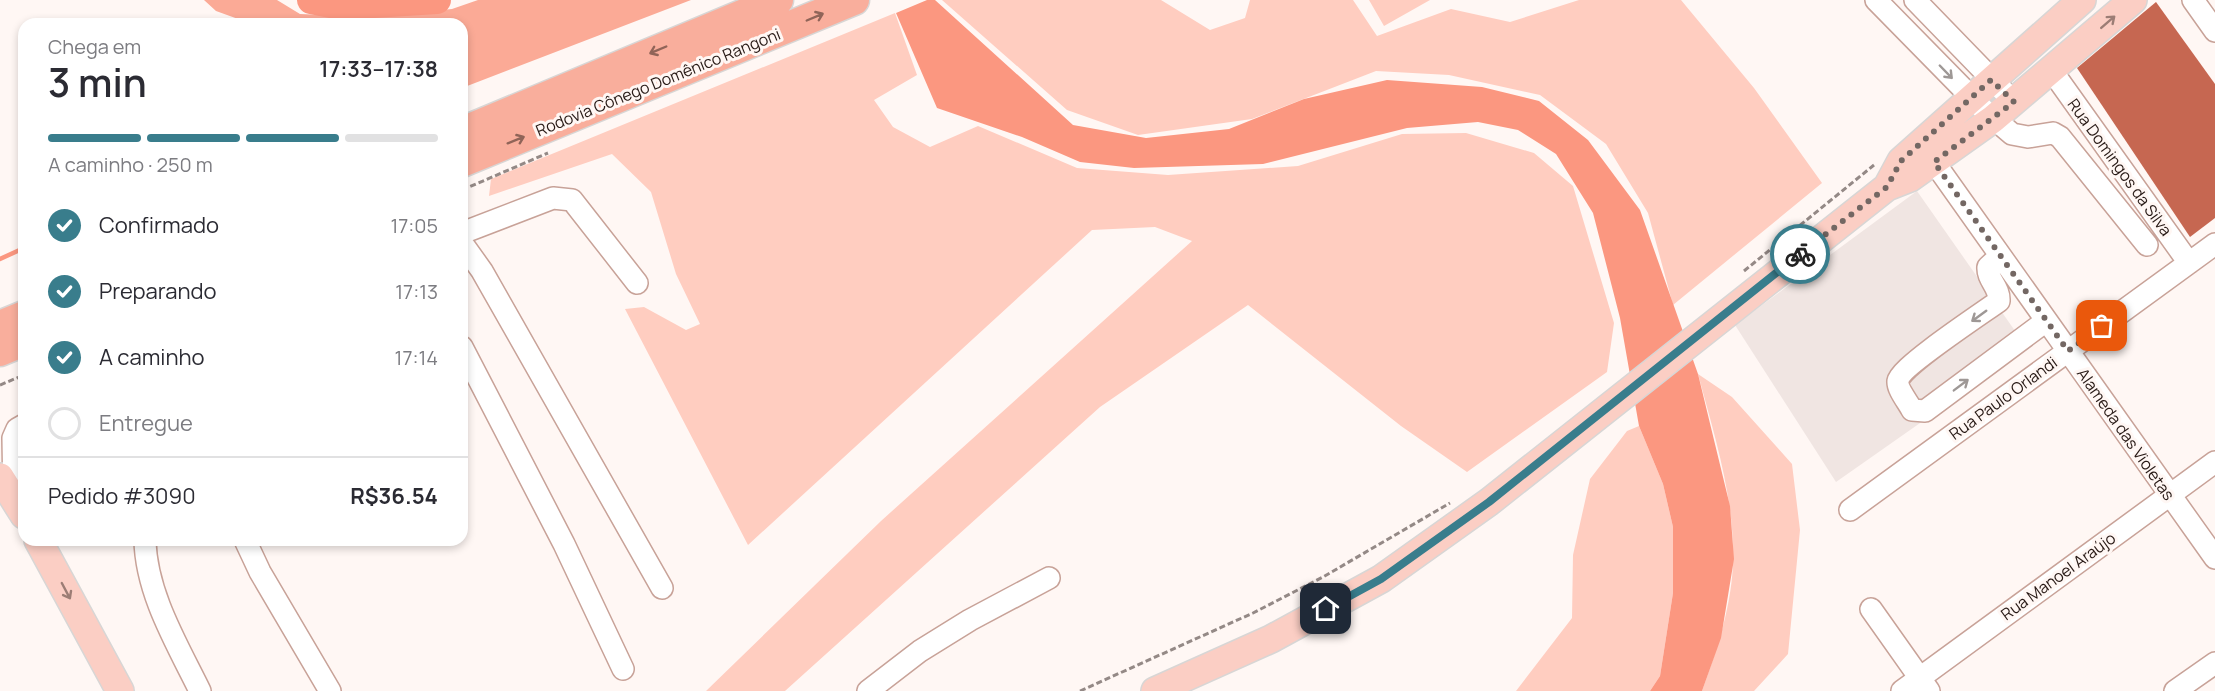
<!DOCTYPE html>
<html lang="pt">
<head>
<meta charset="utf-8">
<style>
	:root { --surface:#fff; --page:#f7f7f7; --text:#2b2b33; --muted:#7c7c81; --line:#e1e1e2; --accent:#397d8c }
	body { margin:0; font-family:Manrope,sans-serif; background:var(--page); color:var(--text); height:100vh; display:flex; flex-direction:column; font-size:22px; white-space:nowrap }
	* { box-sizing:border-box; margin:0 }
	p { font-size:20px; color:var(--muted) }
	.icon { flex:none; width:33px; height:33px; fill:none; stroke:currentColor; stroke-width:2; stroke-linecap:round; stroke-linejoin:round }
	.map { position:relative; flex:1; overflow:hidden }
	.side { position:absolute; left:18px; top:18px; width:450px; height:528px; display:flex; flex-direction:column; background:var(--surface); border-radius:18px; box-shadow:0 3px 9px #0003 }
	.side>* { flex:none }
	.pin { position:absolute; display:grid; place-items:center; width:51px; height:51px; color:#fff; margin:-26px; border-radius:12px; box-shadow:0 3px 9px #0006 }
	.courier { position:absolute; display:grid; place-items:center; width:60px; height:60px; margin:-30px; border:4px solid #397d8c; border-radius:50%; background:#fff; color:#222; box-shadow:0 2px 8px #0007 }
	.head em { font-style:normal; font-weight:600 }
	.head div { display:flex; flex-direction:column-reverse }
	.head { display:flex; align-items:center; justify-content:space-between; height:102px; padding:0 30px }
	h1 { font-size:39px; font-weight:600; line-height:45px }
	.bar { display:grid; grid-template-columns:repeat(4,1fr); gap:9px 6px; align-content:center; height:72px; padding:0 30px }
	.bar i { height:8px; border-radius:4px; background:var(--line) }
	.bar .active { background:var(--accent) }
	.bar p { grid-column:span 4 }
	.line { display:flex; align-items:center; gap:15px; padding:0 30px; border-top:2px solid var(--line) }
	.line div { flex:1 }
	ol { padding:0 30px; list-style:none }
	li { display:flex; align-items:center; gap:18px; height:66px }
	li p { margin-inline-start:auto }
	li .icon { padding:6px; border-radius:50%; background:var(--accent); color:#fff; stroke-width:4 }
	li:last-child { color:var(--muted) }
	li i { width:33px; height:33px; border:3px solid var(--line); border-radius:50% }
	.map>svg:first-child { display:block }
	.built { fill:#f0e5e2 }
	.green { fill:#ffcdc0 }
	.forest { fill:#fbaa96 }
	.water { fill:#fb9780 }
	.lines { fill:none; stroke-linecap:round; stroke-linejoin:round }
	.stream { stroke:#fb9780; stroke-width:4.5 }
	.river { stroke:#fb9780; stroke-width:28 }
	.building { fill:#c66751 }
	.minor-casing { stroke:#c8a298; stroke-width:24 }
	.major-casing { stroke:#d8d6d5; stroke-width:30 }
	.highway-casing { stroke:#d8d6d5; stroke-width:33 }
	.path { stroke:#948986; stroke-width:3; stroke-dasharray:6 3; stroke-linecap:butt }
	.minor { stroke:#fff; stroke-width:21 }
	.major { stroke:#fbcec4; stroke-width:27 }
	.highway { stroke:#f9ae9c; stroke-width:30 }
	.oneway { stroke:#906458 }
	.oneway2 { stroke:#9c7d75 }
	.oneway3 { stroke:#9e9896 }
	.done { stroke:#736763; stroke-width:6; stroke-dasharray:0 10.8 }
	.route { stroke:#397d8c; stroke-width:8 }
	.labels { text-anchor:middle; stroke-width:6; stroke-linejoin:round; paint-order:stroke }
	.street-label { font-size:16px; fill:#271915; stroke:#fff7f4 }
</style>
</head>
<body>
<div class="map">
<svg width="2215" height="691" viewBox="0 0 2215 691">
	<rect width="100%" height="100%" fill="#fff7f4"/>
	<path class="built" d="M1917,191l110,157 -191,134 -101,-157z"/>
	<path class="green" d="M942,0h219l49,30 35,-12 5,-18h103l24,36 74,-27 59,13 69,-22h102l73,88 68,95 -149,122 -25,-92 -42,-69 -66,-49 -91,-20 -73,-4 -124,48 -114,16 -71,-25z
		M1369,0h61l-46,26z
		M895,13l22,62 -43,25 19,27 37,20 48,-21 99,42 91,7 130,-9 104,-32 64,-1 68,20 39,33 41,137 -7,49 -140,100 -66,-46 -153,-121 -148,102 -315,284h-79l175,-170 311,-280 -37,-14 -63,3 -344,315 -123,-236 19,-2 42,23 14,-6 -24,-50 -25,-82 -39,-38 -123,42 2,-17z
		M1698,374l34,23 60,67 8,66 -12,124 -34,37h-52c15,-41 31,-89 31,-133 1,-62 -19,-124 -35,-184z
		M1639,426l24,58 10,43v66l-13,83 -10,15h-134l56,-73 1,-63 17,-76 37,-48z"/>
	<path class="forest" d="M204,0h73l23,14 71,3 81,-8 26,-9h213l-229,88v-64h-210l-36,-13z"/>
	<path class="water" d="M927,0h8l138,125 73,13 83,-9 75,-30 83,-19 95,7 57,14 49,39 52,70 58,164 32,132 4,53 -13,79 -19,53h-52l10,-15 13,-83v-66l-10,-43 -24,-58 -19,-108 -27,-105 -37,-59 -38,-24 -40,-8 -71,6 -144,36 -129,4 -54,-6 -58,-25 -85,-29 -41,-95z"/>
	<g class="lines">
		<path class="stream" d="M0,259l24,-11"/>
		<path class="river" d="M311,0l30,6 96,-6"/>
	</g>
	<path class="building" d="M2156,2l59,82v134l-25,19 -113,-169z"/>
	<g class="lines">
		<g class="minor-casing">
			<path id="minor" d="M1876,0l109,111 27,23 16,3 25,-4 7,4 87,108
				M1915,0l99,102
				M2193,0l22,31
				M2052,71l137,192
				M1934,162l281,396
				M462,233l91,-35 19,2 65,83
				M462,243l20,28 180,317
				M2000,256l-12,11c-1,13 12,20 11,34 -15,11 -99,66 -101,80 -1,8 10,21 14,29l13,1 121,-90
				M462,347l102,197 59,125
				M14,497l-1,-59 4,-9 7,-4
				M1850,510l365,-266
				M145,540c1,53 32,104 55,151
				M245,540l15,32 70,119
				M1871,609l58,82
				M868,691l52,-40 50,-31 79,-42
				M1902,691l313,-229
				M2175,691l40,-28"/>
		</g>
		<g class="major-casing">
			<path id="major" d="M1887,187l14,-26 181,-161
				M0,477l24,38
				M38,540l82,151
				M1155,691l116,-52 110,-60 108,-77 398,-315 23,-9 83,-59 140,-119"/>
		</g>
		<g class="highway-casing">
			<path id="highway" d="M462,132l316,-132
				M462,162l392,-162
				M0,326l24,-10
				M0,351l24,-10"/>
		</g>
		<path class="path" d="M462,190l86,-37
			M1744,271l130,-106
			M0,385l24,-10
			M1080,691l173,-78 70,-36 127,-74"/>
		<use href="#minor" class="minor"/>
		<use href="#major" class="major"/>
		<use href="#highway" class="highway"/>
	</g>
	<defs><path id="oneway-shaft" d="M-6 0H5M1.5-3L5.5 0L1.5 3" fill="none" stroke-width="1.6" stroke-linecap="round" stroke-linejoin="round" transform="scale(1.5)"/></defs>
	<g class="oneway">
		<use href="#oneway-shaft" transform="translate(815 17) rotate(-23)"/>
		<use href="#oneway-shaft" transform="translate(658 50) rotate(157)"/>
		<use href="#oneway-shaft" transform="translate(516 140) rotate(-22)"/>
	</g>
	<g class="oneway2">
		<use href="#oneway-shaft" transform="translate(2108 22) rotate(-41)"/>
		<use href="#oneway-shaft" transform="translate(66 591) rotate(62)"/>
	</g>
	<g class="oneway3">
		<use href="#oneway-shaft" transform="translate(1946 72) rotate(46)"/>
		<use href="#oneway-shaft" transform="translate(1979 316) rotate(144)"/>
		<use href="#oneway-shaft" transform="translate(1961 385) rotate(-37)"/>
	</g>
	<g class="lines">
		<path class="done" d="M1800,254l87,-67 14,-26 90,-81 23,22 -80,60 134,189 34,-25"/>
		<path class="route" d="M1326,609l55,-30 108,-77 311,-248"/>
	</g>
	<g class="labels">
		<g class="street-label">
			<text transform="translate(658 82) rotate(-22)" y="6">Rodovia Cônego Domênico Rangoni</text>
			<text transform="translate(2120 167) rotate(54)" y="6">Rua Domingos da Silva</text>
			<text transform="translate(2003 398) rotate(-36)" y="6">Rua Paulo Orlandi</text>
			<text transform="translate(2126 434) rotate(55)" y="6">Alameda das Violetas</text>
			<text transform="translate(2058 576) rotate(-36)" y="6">Rua Manoel Araújo</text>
		</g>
	</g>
</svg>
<div class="pin" style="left:2102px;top:326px;background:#ea580c"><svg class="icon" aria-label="bag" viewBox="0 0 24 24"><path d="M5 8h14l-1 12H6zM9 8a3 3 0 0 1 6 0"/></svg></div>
<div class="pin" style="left:1326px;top:609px;background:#1f2937"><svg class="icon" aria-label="home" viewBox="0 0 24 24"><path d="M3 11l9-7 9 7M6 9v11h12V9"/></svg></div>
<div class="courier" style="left:1800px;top:254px"><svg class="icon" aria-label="bike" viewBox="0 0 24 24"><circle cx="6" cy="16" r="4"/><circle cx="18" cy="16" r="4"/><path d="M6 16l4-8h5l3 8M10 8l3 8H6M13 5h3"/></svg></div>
<section class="side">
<div class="head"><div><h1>3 min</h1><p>Chega em</p></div><em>17:33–17:38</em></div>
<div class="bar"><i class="active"></i><i class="active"></i><i class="active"></i><i></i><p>A caminho · 250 m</p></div>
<ol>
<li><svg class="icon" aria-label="check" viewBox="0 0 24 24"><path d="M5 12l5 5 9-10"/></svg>Confirmado<p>17:05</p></li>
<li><svg class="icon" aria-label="check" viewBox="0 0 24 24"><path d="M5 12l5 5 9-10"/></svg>Preparando<p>17:13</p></li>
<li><svg class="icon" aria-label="check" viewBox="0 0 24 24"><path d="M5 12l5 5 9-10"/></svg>A caminho<p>17:14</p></li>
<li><i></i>Entregue</li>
</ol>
<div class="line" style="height:78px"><div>Pedido #3090</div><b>R$36.54</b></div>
</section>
</div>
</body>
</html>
